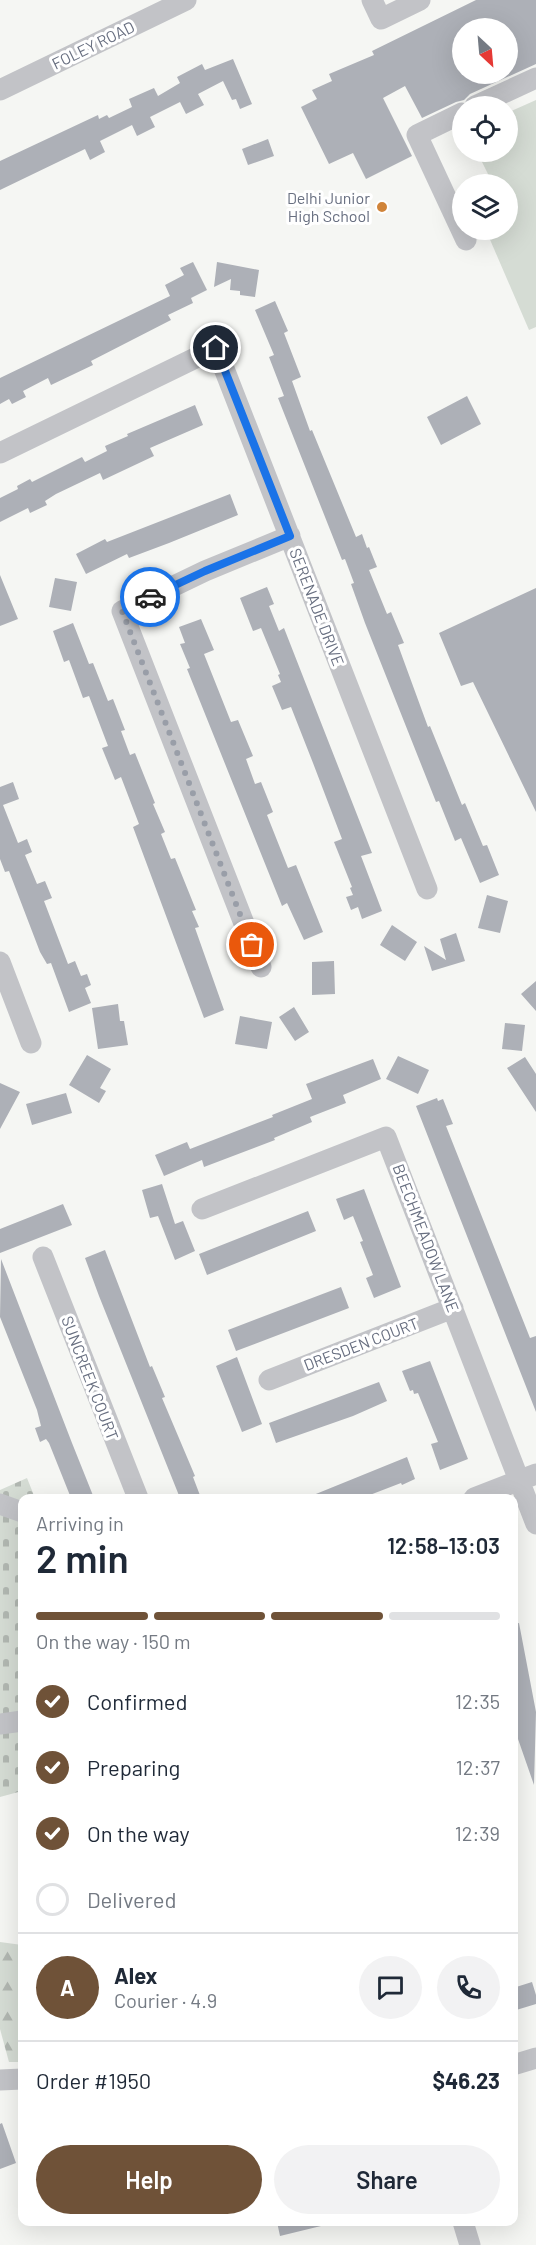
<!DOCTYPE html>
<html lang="en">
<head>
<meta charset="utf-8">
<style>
	:root { --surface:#fff; --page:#f2f2f3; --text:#1f2937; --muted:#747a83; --line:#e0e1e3; --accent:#6f5238 }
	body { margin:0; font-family:Barlow,sans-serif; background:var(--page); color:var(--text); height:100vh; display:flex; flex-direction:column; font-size:22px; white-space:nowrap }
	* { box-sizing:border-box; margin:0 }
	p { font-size:20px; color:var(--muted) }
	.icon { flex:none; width:33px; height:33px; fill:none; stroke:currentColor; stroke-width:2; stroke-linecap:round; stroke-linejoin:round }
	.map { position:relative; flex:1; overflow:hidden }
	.drawer { position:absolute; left:18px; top:1494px; width:500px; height:732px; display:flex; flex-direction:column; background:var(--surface); border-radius:12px; box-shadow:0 6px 24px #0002 }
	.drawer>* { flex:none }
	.needle { width:39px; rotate:154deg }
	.tools { position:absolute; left:452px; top:18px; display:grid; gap:12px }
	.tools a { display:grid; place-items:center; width:66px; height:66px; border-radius:50%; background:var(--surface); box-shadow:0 6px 24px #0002; font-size:30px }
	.pin { position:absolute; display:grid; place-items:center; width:51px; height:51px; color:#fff; margin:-26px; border:3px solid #fff; border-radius:50%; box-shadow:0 2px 6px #0007 }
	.courier { position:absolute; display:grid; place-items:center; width:60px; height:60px; margin:-30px; border:4px solid #1a73e8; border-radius:50%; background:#fff; color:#222; box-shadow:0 2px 8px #0007 }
	.head em { font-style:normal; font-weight:600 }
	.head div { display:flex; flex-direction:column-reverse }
	.head { display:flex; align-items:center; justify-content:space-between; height:102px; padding:0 18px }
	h1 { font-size:39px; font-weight:600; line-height:45px }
	.bar { display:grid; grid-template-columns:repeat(4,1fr); gap:9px 6px; align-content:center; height:72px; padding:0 18px }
	.bar i { height:8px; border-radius:4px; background:var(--line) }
	.bar .current { background:var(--accent) }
	.bar p { grid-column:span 4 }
	.line { display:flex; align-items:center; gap:15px; padding:0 18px; border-top:2px solid var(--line) }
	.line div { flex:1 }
	.round { display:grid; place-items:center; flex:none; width:63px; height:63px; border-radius:32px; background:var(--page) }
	ol { padding:0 18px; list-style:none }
	li { display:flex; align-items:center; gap:18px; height:66px }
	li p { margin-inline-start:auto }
	li .icon { padding:6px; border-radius:50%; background:var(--accent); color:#fff; stroke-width:4 }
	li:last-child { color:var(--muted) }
	li i { width:33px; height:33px; border:3px solid var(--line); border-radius:50% }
	.button { display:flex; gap:12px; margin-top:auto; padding:12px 18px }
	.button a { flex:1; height:69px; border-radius:36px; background:var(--accent); color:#fff; font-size:24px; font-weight:600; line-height:69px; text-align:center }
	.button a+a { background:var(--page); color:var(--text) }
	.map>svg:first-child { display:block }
	.grass { fill:#d5dcd4 }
	.forest { fill:url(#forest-firs) }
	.cemetery { fill:url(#cemetery-stones) }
	.building { fill:#adb0b7; fill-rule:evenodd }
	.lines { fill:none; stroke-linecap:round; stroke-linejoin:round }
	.minor { stroke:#c2c3c7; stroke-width:21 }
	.done { stroke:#999ea8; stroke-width:6; stroke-dasharray:0 10.8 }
	.route { stroke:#1a73e8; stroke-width:8 }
	.poi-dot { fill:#d08439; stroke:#fff; stroke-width:2 }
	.labels { text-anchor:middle; stroke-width:6; stroke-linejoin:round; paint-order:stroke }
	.street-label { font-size:16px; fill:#686f80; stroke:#fff }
	.poi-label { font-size:16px; fill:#686f80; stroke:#fff; text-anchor:end }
</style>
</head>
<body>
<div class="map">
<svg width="536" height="2245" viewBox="0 0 536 2245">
	<defs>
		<pattern id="forest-firs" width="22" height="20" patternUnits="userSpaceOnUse" patternTransform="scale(1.5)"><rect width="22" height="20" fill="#d5dcd4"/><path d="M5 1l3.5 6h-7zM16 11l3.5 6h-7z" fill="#b1b7b1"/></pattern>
		<pattern id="cemetery-stones" width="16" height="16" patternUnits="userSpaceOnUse" patternTransform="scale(1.5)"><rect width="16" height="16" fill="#d5dcd4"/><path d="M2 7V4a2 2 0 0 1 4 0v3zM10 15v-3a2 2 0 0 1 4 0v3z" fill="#b1b7b1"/></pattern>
	</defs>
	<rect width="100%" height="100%" fill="#f5f6f3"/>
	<path class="grass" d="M536,100v227l-7,3 -41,-95 13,-5h6v-3l6,-3 -6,-12v-28h-14l-16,-32h30v-39z"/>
	<path class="forest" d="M0,1942l22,3v117h-13l-9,-33z"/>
	<path class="cemetery" d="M27,1478l8,20h-13v293l-22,6v-307z"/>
	<path class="building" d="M476,0h60v64l-66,30 -6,6 -8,2 -34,16 -17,-32 -22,12 29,58 -46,23 -13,-26 -24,11 -28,-57 16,-8 -5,-9 20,-9 -3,-7 45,-19 -2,-4zM462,28h45v46h-45z
		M233,59l19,45 -12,5 -4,-10 -4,1 -9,-19 -25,13 6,11 -18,9 -6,-12 -30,15 5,10 -18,9 -5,-11 -32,16 5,11 -15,8 -5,-11 -85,41v-29l98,-46 1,4 8,-4 2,3 23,-11 -3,-8 25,-11 4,8 22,-13 -3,-6 25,-13 3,6z
		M268,139l6,17 -26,9 -6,-16z
		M193,262l14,28 -16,8 2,5 -25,12 3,5 -80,41 2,4 -42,20 -3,-7 -25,13 3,6 -14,7 -3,-5 -9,5v-26l170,-82 -5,-11 19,-10 -4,-7z
		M217,262l42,8 -4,27 -15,-2v-4l-10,-1 1,-11 -17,8z
		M275,301l13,30 -4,2 17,44 -9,4 18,50 2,-1 44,107 6,-3 5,14 2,-1 8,20 -8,3 18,44 4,-2 13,31 -6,2 30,82 2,-1 32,79 3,-2 18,43 4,-1 12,30 -19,8 -19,-45 -6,3 -16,-40 -3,1 -71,-179 -14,-39 3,-1 -9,-24 -3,1 -64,-162 6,-2 -15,-39 5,-2 -19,-45z
		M467,396l14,28 -40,21 -14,-28z
		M195,405l8,20 -53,23 4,8 -51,24 -3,-7 -44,21 -11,7 2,4 -17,8 -2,-5 -28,14v-24l18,-9 -1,-3 13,-7 2,3 50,-25 3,5 22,-11 -2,-5 23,-10 -1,-2z
		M230,494l8,21 -69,28 -40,15 -2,-4 -41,20 -10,-20 29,-15 2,3z
		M0,575l18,44 -18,7z
		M55,578l22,4 -6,29 -22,-4z
		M267,587l7,17 -5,2 10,25 5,-3 88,225 -11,3 21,55 -20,8 -4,-12 -7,3 -5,-13 7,-2 -3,-7 2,-1 -18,-45 8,-3 -29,-76 -22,-56 -9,3 -10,-24 9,-4 -3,-7 2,-1 -19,-46 -8,3 -13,-33z
		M536,588v224l-63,-130 -12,4 -22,-53z
		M201,619l13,31 -10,4 27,68 7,-2 15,36 -7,3 9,25 6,-2 12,30 -6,3 21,53 8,-3 27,67 -19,8 -17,-37 -5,3 -95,-237 3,-1 -10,-24 5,-1 -6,-16z
		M73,623l16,41 4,-1 15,38 5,-2 12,31 -4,1 9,24 5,-2 20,50 -2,1 12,28 -4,2 10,25 4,-1 21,52 -4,1 7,16 -4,1 29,82 -20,8 -71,-191 6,-3 -18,-47 -6,3 -13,-32 6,-2 -19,-50 -6,2 -14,-38 -5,2 -11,-31z
		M13,782l6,17 -16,6 15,38 9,-4 5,13 -7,3 12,29 8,-3 7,17 -8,3 24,63 7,-3 6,15 6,-2 4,11 -6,3 6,15 -22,9 -18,-49 -4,1 -7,-12 -31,-81 -4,1 -5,-13v-72z
		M487,895l21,6 -8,32 -22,-5z
		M392,925l25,17 -12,19 -25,-16z
		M456,933l9,28 -33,10 -8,-25 22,14 -6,-21z
		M334,961l1,33 -23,1v-33z
		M536,981v30l-15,-17z
		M118,1004l2,17h4l4,24 -30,4 -6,-41z
		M294,1007l15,25 -14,9 -16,-24z
		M240,1016l32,6 -5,27 -32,-5z
		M505,1023l20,2 -3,26 -20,-2z
		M87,1055l24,14 -11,19 6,3 -7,12 -30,-18z
		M398,1056l31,14 -11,24 -32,-15z
		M525,1057l11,17v38l-29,-44z
		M373,1059l8,20 -38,16 3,8 -36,14 2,5 -38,16 1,2 -71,27 -2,-7 -38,16 -9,-21 32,-13 3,7 83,-32 -1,-2 40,-16 -6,-15z
		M0,1083l20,9 -20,37z
		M66,1093l6,20 -40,12 -6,-21z
		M437,1098l1,3 5,-2 10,25 -7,2 84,212 6,-2v76l-120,-306z
		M162,1184l13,40 8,-3 12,30 -20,9 -17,-44 -8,2 -8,-28z
		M364,1189l37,98 -27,11 -8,-20 7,-3 -13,-33 3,-1 -10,-25 -9,4 -8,-21z
		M63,1204l9,21 -72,28v-24z
		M308,1211l8,20 -109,44 -8,-21z
		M105,1250l45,117 2,-1 13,31 -3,1 33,78 -2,1 8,21h-21l-81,-202 -14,-38z
		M1,1259l71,184 22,55h-23l-22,-55 -3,-4 -6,3 -5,-14 6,-2 -4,-16 -37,-93z
		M341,1287l8,21 -113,43 -8,-21z
		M237,1357l25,67 -20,8 -26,-66z
		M430,1361l38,98 -28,11 -9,-26 7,-2 -20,-49 -4,1 -1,-4 -3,1 -8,-20z
		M379,1382l8,19 -34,15 -77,27 -7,-20z
		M407,1457l8,22 -13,6 -1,-2 -39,15h-56z
		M519,1623l17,89 -2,73 -16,-46 -5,-31v-84z
		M532,1982l4,13v9l-23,7v-23z
		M2,2123l14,40 -16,6v-45z
		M277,2222h44v4l-41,10z"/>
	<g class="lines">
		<path class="minor" d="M372,0l9,19 39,-19
			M0,90l186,-90
			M475,106l61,-28
			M462,113l-45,22 49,105
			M0,453l216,-105 211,541
			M0,962l31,81
			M261,967l-139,-356 83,-40 85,-35
			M202,1209l184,-72 150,387
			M43,1257l95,241
			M269,1380l184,-72
			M474,1498l62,-24
			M0,1504l22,8
			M0,1724l22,-3
			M513,2065l23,-7
			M0,2080l22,-1
			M463,2222l7,23"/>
	</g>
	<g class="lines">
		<path class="done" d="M150,597l-28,14 130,334"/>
		<path class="route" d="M150,597l55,-26 85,-35 -74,-188"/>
	</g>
	<circle class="poi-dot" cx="382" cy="207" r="6"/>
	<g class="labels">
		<g class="street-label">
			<text transform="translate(93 45) rotate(-26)" y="6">FOLEY ROAD</text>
			<text transform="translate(317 607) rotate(69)" y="6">SERENADE DRIVE</text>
			<text transform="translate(426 1238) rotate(69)" y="6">BEECHMEADOW LANE</text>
			<text transform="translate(361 1344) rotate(-21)" y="6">DRESDEN COURT</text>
			<text transform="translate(90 1378) rotate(69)" y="6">SUNCREEK COURT</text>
		</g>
		<g class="poi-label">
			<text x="370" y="204">Delhi Junior<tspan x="370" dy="18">High School</tspan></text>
		</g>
	</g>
</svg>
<div class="tools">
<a><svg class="needle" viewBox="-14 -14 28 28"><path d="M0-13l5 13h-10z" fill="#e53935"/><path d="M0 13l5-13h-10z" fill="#747a83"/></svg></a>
<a><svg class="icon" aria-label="locate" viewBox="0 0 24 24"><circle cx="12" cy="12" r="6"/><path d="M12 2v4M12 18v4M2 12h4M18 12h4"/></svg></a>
<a><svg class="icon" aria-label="layers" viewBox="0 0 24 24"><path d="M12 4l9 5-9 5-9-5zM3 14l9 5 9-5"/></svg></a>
</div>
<div class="pin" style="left:252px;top:945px;background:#ea580c"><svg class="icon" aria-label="bag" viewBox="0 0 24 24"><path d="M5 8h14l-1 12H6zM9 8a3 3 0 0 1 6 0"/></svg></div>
<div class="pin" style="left:216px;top:348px;background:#1f2937"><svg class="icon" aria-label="home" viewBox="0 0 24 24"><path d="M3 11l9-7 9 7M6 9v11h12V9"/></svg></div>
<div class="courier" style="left:150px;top:597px"><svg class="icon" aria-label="car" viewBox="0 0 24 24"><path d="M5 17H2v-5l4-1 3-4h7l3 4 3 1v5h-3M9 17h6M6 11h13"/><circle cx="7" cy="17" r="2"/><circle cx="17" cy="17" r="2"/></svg></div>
<section class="drawer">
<div class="head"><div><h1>2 min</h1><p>Arriving in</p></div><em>12:58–13:03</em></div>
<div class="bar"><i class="current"></i><i class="current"></i><i class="current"></i><i></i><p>On the way · 150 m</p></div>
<ol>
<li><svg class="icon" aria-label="check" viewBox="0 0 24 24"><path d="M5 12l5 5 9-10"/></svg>Confirmed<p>12:35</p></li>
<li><svg class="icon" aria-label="check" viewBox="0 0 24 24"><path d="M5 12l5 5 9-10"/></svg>Preparing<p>12:37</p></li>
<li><svg class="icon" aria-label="check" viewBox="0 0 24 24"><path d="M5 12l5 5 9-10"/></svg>On the way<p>12:39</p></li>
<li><i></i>Delivered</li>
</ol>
<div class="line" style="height:108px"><b class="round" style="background:var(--accent);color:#fff">A</b><div><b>Alex</b><p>Courier · 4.9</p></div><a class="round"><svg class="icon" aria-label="chat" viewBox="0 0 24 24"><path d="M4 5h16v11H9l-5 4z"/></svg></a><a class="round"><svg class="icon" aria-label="phone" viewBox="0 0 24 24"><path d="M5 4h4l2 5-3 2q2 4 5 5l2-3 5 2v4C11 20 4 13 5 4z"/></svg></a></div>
<div class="line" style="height:78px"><div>Order #1950</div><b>$46.23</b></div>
<div class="button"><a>Help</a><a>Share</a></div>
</section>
</div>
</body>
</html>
